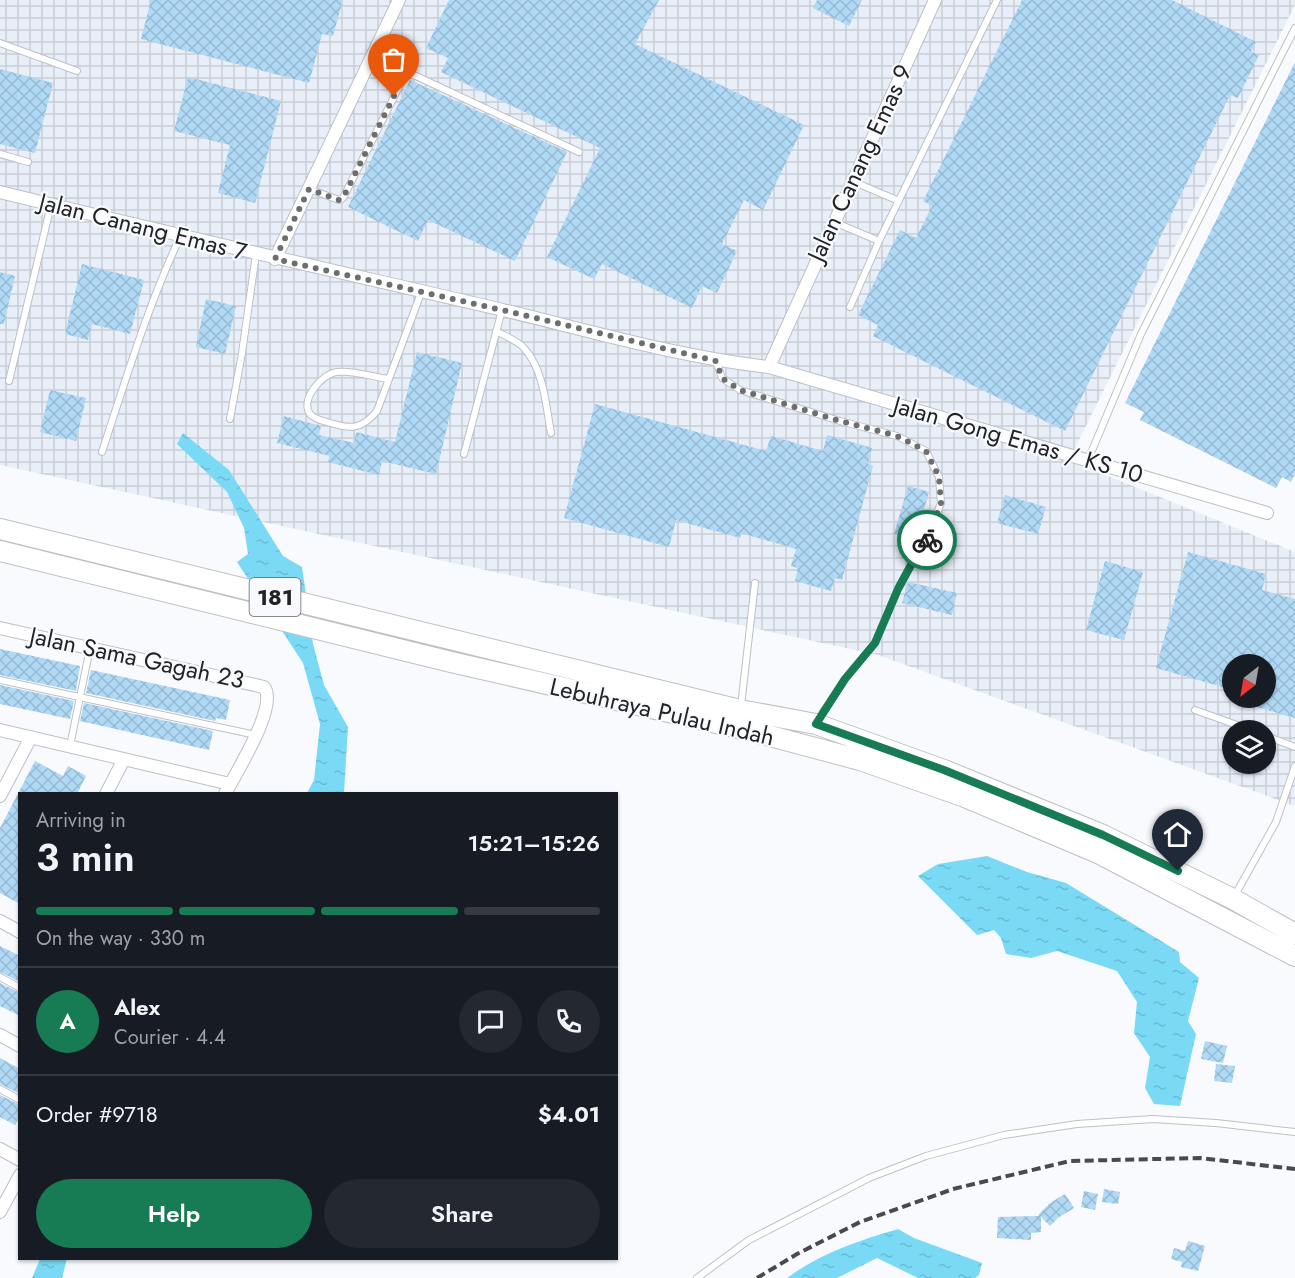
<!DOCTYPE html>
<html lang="en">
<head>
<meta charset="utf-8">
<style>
	:root { --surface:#171b24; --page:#242831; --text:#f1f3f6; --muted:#9ea1a6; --line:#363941; --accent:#177b54 }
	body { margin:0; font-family:Jost,sans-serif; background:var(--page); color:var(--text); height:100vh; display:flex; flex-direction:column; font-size:22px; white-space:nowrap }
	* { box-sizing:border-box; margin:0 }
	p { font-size:20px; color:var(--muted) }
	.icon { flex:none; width:33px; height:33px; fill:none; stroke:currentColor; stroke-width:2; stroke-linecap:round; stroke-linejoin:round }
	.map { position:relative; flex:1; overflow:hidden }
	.panel { position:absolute; left:18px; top:792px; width:600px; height:468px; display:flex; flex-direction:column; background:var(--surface); border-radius:0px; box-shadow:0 2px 4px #0004 }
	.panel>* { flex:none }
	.needle { width:39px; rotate:211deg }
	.tools { position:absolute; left:1222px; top:654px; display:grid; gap:12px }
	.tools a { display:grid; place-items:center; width:54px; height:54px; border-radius:50%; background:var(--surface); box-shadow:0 2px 4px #0004; font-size:30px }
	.pin { position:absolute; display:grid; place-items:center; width:51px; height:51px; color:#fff; margin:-62px -26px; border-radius:50% 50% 50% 0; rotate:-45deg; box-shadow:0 0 6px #0007 }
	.pin .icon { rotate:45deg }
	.courier { position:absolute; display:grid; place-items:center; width:60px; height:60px; margin:-30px; border:4px solid #177b54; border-radius:50%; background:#fff; color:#222; box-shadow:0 2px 8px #0007 }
	.headline em { font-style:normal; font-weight:600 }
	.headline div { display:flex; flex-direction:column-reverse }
	.headline { display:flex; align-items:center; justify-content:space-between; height:102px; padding:0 18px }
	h1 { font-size:39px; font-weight:600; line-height:45px }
	.bar { display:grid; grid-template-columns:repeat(4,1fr); gap:9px 6px; align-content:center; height:72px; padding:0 18px }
	.bar i { height:8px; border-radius:4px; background:var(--line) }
	.bar .selected { background:var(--accent) }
	.bar p { grid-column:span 4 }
	.line { display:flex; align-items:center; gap:15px; padding:0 18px; border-top:2px solid var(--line) }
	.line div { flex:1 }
	.round { display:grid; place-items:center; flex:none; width:63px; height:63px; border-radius:32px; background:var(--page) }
	.cta { display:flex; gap:12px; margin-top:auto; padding:12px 18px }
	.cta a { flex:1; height:69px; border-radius:36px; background:var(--accent); color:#fff; font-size:24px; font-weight:600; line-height:69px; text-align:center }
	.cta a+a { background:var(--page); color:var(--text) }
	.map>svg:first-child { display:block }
	.industrial { fill:url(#industrial-grid); fill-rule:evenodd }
	.water { fill:url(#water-ripples) }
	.building { fill:url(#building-cross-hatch) }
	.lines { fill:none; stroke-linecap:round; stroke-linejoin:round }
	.service-casing { stroke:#bec0c3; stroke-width:8 }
	.minor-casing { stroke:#bec0c3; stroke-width:14 }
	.primary-casing { stroke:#bec0c3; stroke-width:22 }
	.service { stroke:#fff; stroke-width:6 }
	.minor { stroke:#fff; stroke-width:12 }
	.primary { stroke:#fff; stroke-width:20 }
	.rail { stroke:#494a4b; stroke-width:4; stroke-dasharray:9 4.5; stroke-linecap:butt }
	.done { stroke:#6d6e70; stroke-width:6; stroke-dasharray:0 10.8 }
	.route { stroke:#177b54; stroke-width:8 }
	.labels { text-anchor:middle; stroke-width:4.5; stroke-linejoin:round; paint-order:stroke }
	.shield { fill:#f8fafe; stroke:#626465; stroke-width:1.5 }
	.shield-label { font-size:22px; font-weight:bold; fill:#222324 }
	.street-label { font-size:24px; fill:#222324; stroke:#f8fafe }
</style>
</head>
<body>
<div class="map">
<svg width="1295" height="1278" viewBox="0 0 1295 1278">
	<defs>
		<pattern id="industrial-grid" width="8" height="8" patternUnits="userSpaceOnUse" patternTransform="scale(1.5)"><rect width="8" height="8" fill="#e9eff9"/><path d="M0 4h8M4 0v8" fill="none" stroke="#c8cdd5"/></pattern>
		<pattern id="water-ripples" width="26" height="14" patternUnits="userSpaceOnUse" patternTransform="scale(1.5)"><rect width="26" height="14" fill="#7adaf6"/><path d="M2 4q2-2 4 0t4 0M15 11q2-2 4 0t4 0" fill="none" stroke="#69bbd3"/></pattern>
		<pattern id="building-cross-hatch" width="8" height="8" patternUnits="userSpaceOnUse" patternTransform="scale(1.5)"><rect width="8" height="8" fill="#b0d9f6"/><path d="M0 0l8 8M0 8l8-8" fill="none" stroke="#97bad3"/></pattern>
	</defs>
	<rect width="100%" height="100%" fill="#f8fafe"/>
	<path class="industrial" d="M0,0h1295v5l-226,455 226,92v254l-417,-151 -878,-190zM1233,664h33v34h-33zM1233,730h33v34h-33z"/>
	<path class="water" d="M183,433l46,37 54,86 19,11 11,77 11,41 24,42 -4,66h-37l7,-13 6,-56 -17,-61 -66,-101 11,-8 -4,-26 -17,-36 -50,-48z
		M987,856l40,16 39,11 113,69 1,10 19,16 -11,43 8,13 -16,72 -26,-2 -9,-16 5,-31 -16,-24 3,-31 -20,-31 -60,-20 -26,7 -25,-4 -5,-16 -7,-8 -17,5 -59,-59 20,-12z
		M898,1229l16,9 68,25 -3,12 -4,3h-57l-41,-20 -40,20h-50c32,-24 73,-38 111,-49z
		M40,1259h27l-5,19h-30z"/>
	<path class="building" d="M151,0h192l-10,36 -11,-2 -13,49 -168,-44z
		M449,0h210l-24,44 169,81 -41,85 -19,-10 -22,44 15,7 -20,42 -15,-7 -10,22 -90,-44 -8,15 -47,-22 53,-109 -159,-76 7,-14 -22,-10z
		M817,0h45l-13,26 -36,-18z
		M1022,0h150l84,42 -5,10 8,3 -21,43 -8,-3 -165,336 -192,-95 5,-11 -20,-10 42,-85 16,8 16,-32 -9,-5z
		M1295,62v412l-4,8 -9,-5 -6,11 -136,-68 4,-8 -19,-9z
		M0,69l53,14 -18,70 -35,-9z
		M188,77l93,24 -26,102 -37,-10 12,-48 -56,-14z
		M410,80l157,72 -52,109 -87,-41 -10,21 -70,-34z
		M82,264l62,16 -14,54 -38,-10 -4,16 -23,-6z
		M0,272l15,4 -11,48h-4z
		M206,299l30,7 -11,48 -29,-7z
		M417,352l45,11 -26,111 -54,-13 -3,14 -51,-13 2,-6 -53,-13 7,-27 37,10 -2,9 35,8 2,-11 39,10z
		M50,390l36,8 -10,43 -36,-9z
		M595,404l171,47 5,-15 52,15 4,-16 45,13 -4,16 5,2 -31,114 -7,-2 -4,13 -36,-10 3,-13 -7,-2 5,-17 -55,-16 -1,5 -64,-18 -7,27 -105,-29z
		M908,486l21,6 -14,49 -21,-7z
		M1005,495l41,12 -8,27 -41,-11z
		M1188,552l78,22 -4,16 33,9v119l-63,-18v-2h34v-34h-33v26l-77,-22z
		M1105,561l38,11 -19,68 -38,-10z
		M908,582l49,11 -5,22 -50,-12z
		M0,649l80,17 -4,25 -76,-16z
		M91,670l139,30 -4,20 -10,-2 -1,3 -129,-28z
		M0,685l74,16 -4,18 -70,-15z
		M84,703l129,28 -4,19 -129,-29z
		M35,761l28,15 5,-10 18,10 -9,18h-57v110l-20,-11v-65z
		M0,946l20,10v26l-20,-10z
		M0,983l20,10v23l-20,-10z
		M1205,1041l22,5 -4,17 -22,-4z
		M0,1058l20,11v25l-20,-10z
		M1216,1064l19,2 -3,17 -18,-2z
		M0,1095l20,10v11l-5,9 -15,-8z
		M1104,1189l16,3 -2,12 -16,-2z
		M1084,1191l14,3 -3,16 -14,-3z
		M1065,1194l9,14 -16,10 -8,8 -9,-9v15l-10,1v7l-34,-2 1,-21 41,-1 -1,-1 12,-12z
		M1188,1241l17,5 -7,25 -17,-4 1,-5 -11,-3 3,-11 11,3z"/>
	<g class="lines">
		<g class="service-casing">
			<path id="service" d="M0,43l77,28
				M0,154l28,8
				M852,181l47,20
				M309,189l30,11 4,-2 61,-121 5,-3 7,2 163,76
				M834,222l45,19 118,-241
				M850,307l29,-66
				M496,331c9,5 22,10 28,17 20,22 22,58 27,85
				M716,361l6,17 18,12 100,31 57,15 29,15 13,26 2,26 -14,36 -10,15 -19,35 -23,54 -30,36 -28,42
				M388,379c-15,-2 -35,-9 -51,-7 -16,2 -37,28 -27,42 4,5 11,6 17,8 22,7 34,9 50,-11l44,-118
				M9,381l42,-176
				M230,419l12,-66 14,-99
				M102,452c24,-73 46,-147 79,-217
				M464,454l38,-144
				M1088,460l53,-126 154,-306
				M0,680l256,55
				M741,706l14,-123
				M1195,710l56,20
				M1266,736l29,11
				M70,746l20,-98
				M1235,895l41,-73 19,-56
				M0,977l20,11
				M0,1089l20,11
				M697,1278l52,-38 120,-62 57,-22 78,-21 73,-11 76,-5 63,4 79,9"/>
		</g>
		<g class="minor-casing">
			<path id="minor" d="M0,192c167,41 335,79 503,118 88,21 176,47 266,57l166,-367
				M275,259l124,-259
				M769,367l498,146
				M0,628l264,59c15,19 -29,87 -39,107
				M0,730l230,54
				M106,794l18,-35
				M0,796l31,-59
				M0,921l20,11
				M0,1035l20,11
				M0,1149l20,11
				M0,1212l20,-37"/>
		</g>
		<g class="primary-casing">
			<path id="primary" d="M0,529l740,181 76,14 128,46 159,65 130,64 62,35
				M0,551l451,111 300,69 109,29 105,37 133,56 197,103"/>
		</g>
		<use href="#service" class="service"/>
		<use href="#minor" class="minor"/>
		<use href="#primary" class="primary"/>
		<path class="rail" d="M757,1278l40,-24 63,-32 93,-33 117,-28 130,-3 95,11"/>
	</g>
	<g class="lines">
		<path class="done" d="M394,96l-51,102 -4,2 -30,-11 -34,70 227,51 214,51 6,17 18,12 100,31 57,15 29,15 13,26 2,26 -14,37"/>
		<path class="route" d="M927,540l-10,14 -19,35 -23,54 -30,36 -29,45 128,46 159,65 75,36"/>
	</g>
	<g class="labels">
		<rect class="shield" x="249.5" y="578" width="51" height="38" rx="4.5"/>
		<g class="shield-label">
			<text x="275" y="605">181</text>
		</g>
		<g class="street-label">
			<text transform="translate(860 163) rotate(-65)" y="8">Jalan Canang Emas 9</text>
			<text transform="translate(143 227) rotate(14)" y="8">Jalan Canang Emas 7</text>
			<text transform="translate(1018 440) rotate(16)" y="8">Jalan Gong Emas / KS 10</text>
			<text transform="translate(137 658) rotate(12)" y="8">Jalan Sama Gagah 23</text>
			<text transform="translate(662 712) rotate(13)" y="8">Lebuhraya Pulau Indah</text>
		</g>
	</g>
</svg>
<div class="tools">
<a><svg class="needle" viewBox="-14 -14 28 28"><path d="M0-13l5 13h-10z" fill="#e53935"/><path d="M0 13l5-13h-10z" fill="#9ea1a6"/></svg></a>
<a><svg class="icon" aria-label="layers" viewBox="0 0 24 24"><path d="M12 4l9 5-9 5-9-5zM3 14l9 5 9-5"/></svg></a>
</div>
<div class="pin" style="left:394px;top:96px;background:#ea580c"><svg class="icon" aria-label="bag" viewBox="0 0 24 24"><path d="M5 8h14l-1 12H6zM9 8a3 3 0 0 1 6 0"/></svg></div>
<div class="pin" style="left:1178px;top:871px;background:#1f2937"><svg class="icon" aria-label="home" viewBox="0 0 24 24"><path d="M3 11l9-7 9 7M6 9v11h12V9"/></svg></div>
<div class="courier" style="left:927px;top:540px"><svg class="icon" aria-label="bike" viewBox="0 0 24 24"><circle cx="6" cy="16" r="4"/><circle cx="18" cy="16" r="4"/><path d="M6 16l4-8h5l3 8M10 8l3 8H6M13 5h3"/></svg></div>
<section class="panel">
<div class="headline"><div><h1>3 min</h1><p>Arriving in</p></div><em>15:21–15:26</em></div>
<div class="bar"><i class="selected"></i><i class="selected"></i><i class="selected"></i><i></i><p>On the way · 330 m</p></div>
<div class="line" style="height:108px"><b class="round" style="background:var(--accent);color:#fff">A</b><div><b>Alex</b><p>Courier · 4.4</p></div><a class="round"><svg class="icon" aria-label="chat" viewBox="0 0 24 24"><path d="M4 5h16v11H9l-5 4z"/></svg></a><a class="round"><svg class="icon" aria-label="phone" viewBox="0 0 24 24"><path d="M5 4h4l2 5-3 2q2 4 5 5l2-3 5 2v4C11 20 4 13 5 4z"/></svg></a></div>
<div class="line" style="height:78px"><div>Order #9718</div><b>$4.01</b></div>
<div class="cta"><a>Help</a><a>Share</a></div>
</section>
</div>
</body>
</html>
